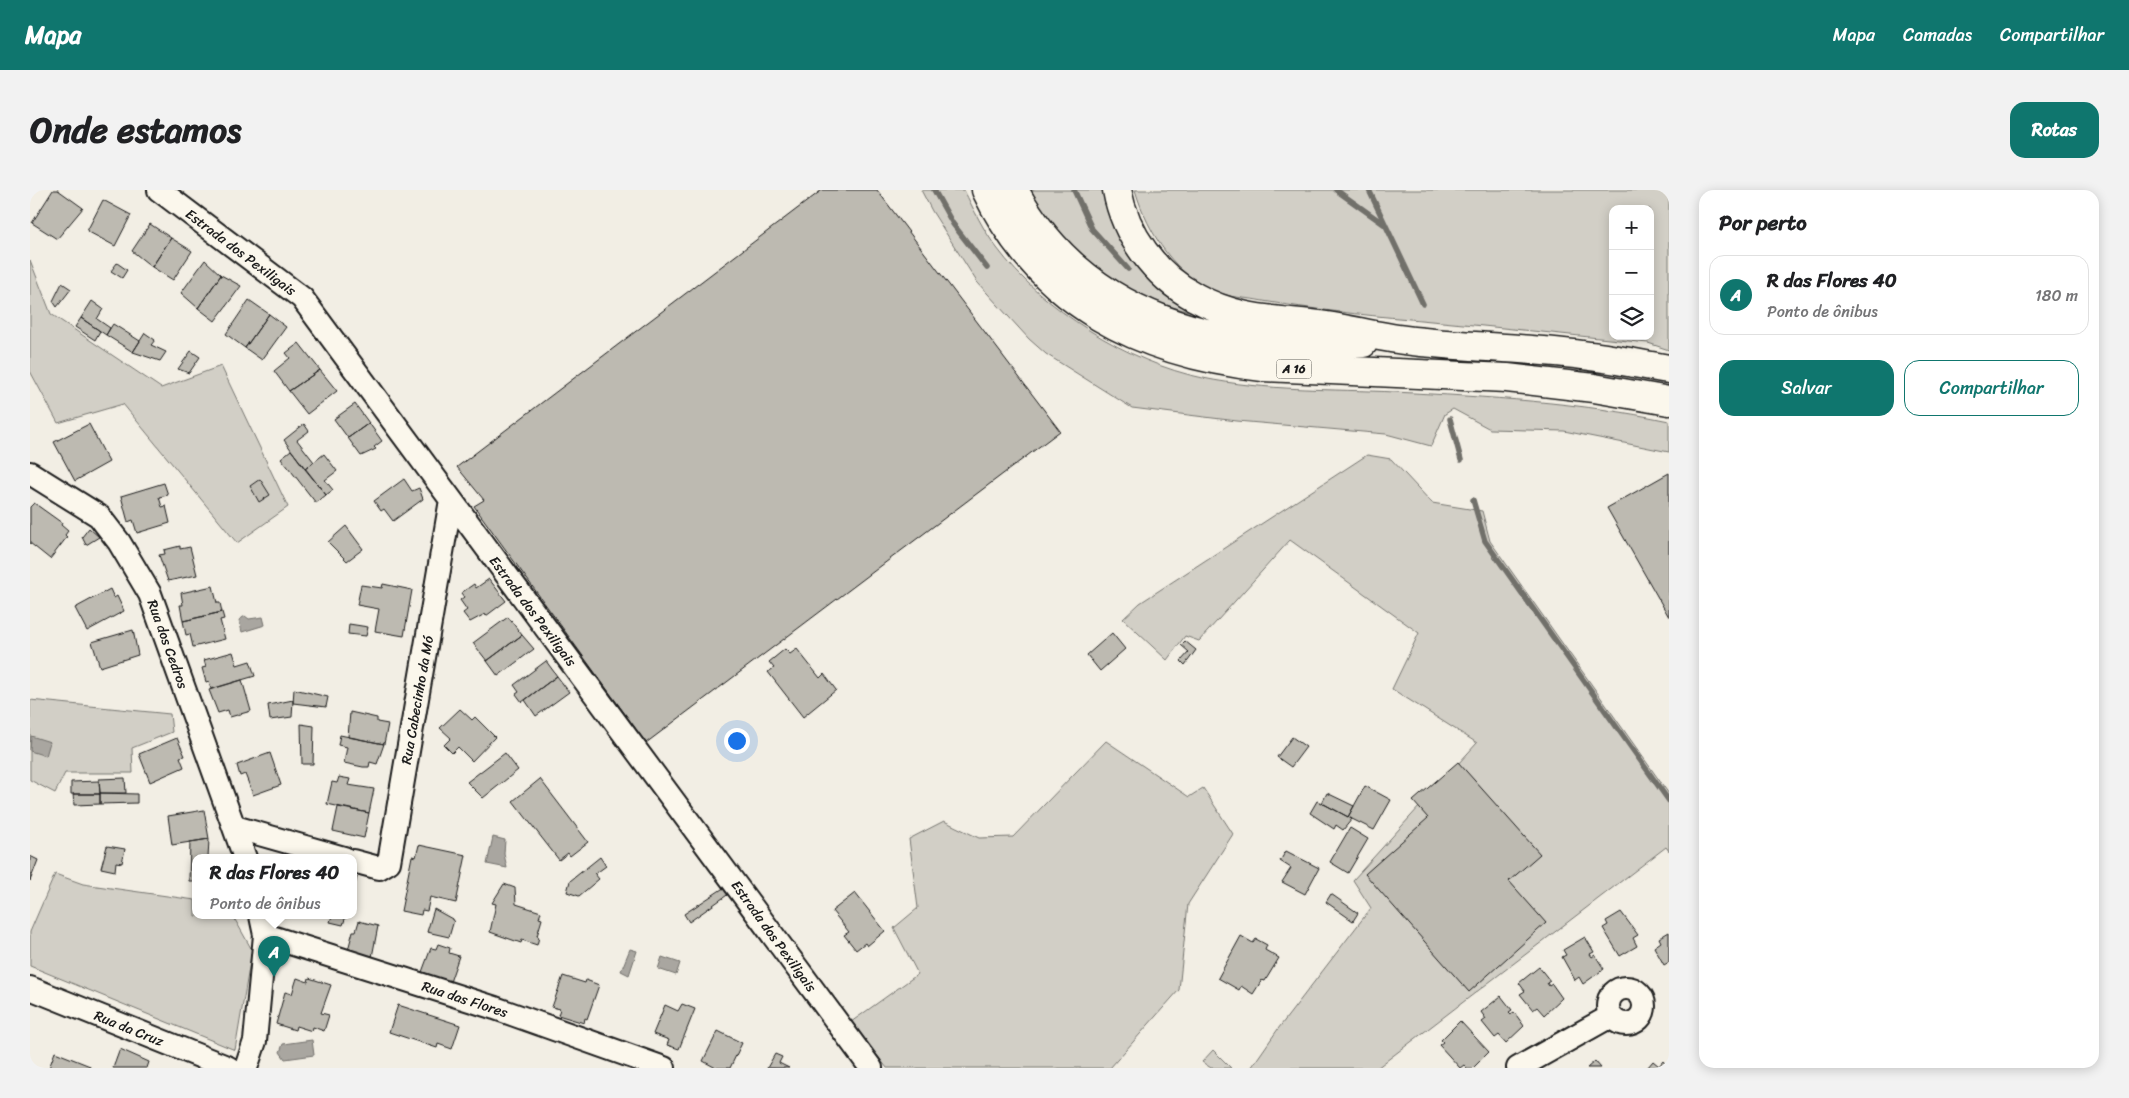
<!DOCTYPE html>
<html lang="pt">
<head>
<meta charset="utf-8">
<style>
  body { margin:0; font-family:Sriracha,sans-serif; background:#f2f2f2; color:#202124 }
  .controls { position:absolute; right:15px; top:15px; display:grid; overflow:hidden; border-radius:10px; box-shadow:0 2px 12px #0003 }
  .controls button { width:45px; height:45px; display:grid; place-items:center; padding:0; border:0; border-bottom:1px solid #e0e0e0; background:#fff; color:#202124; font:25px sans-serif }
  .you { position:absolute; left:706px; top:550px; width:18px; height:18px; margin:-12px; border:4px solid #fff; border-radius:50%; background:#1a73e8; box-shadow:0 0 0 8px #1a73e833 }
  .badge { display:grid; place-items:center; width:32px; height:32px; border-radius:50%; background:#0f766e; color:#fff; font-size:16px; font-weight:700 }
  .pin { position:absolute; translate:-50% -41px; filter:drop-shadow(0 1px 2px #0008) }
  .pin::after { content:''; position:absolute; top:26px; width:18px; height:15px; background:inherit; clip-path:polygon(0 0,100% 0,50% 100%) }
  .popup { position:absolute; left:162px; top:664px; width:165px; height:65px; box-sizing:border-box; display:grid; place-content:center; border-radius:10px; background:#fff; filter:drop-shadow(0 1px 4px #0005); font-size:16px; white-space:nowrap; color:#757577 }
  .popup b { font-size:19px; color:#202124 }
  .popup::after { content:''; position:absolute; left:50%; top:100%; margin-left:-10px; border:10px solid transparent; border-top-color:#fff }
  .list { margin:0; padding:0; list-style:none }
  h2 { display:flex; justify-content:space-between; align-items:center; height:65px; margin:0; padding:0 20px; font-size:21px }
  h2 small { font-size:16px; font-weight:400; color:#757577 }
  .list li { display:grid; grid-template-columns:32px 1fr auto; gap:15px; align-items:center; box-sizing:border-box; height:80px; margin:0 10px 10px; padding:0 10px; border:1px solid #e0e0e0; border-radius:15px }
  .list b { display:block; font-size:19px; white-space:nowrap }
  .list p { margin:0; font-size:16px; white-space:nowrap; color:#757577 }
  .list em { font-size:16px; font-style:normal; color:#757577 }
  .actions { display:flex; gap:10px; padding:15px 20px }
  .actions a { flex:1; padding:11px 0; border:1px solid #0f766e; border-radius:15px; text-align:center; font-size:18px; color:#0f766e }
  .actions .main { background:#0f766e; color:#fff }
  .icon { flex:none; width:28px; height:28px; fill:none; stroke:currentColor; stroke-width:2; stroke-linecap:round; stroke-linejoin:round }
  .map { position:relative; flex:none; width:1639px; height:878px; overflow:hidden; border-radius:15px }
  header { display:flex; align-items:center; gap:30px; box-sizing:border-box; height:70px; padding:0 25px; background:#0f766e; color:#fff }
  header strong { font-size:24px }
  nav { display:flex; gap:28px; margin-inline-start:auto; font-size:18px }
  .intro { display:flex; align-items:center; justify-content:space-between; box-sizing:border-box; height:120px; padding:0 30px }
  h1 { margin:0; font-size:35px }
  .button { padding:12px 22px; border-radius:15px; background:#0f766e; color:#fff; font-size:18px; font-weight:700 }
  main { display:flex; gap:30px; padding:0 30px }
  aside { flex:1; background:#fff; border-radius:15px; box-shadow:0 2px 12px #0003 }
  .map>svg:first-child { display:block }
  .green { fill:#d2cfc6; stroke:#777671; fill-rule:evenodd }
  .water { fill:#a9a6a0; stroke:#716f6b }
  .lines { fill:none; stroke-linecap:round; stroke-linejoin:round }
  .stream { stroke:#716f6b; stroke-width:5.5 }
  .building { fill:#bdbab1; stroke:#1c1c1c }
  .minor-casing { stroke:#1c1c1c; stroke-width:26 }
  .motorway-casing { stroke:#1c1c1c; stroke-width:31 }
  .minor { stroke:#fbf7ec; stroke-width:22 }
  .motorway { stroke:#fbf7ec; stroke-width:28 }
  .labels { text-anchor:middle; stroke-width:4; stroke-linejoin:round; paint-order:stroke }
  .shield { fill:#fbf7ec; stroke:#5f5e5a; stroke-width:1 }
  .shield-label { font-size:12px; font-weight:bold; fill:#1c1c1c }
  .street-label { font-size:14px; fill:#1c1c1c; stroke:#fbf7ec }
</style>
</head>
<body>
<header>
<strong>Mapa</strong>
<nav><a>Mapa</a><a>Camadas</a><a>Compartilhar</a></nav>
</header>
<div class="intro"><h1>Onde estamos</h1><a class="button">Rotas</a></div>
<main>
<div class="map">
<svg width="1639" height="878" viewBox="0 0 1639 878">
  <rect width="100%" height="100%" fill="#f2eee4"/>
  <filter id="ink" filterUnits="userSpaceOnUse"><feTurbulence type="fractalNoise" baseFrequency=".02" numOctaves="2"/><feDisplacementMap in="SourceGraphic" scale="10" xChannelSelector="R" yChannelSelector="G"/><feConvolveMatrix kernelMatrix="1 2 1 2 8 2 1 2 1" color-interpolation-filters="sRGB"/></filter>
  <g filter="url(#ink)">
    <path class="green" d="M891,0H934C944,20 953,40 967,58C1012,119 1099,173 1173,188C1236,201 1302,199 1365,202C1457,207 1549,212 1639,231V262L1534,241L1460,239L1423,219L1415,224L1401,256L1356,244L1207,231L1102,218L1016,164L999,149L947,92L902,21Z
      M996,0H1075L1142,106L1163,122C1105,111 1050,75 1013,30C1006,22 1001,10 996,0Z
      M1105,0H1639V160L1618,153C1538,145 1459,136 1380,129C1330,125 1282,119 1233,111C1220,108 1204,108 1192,104C1146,89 1118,43 1105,0ZM1583,19H1620V146H1583Z
      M0,70L21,124L131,198L191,176L258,317L207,353L93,214L28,233L0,181Z
      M1337,265L1361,269L1402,313L1452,321L1460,351L1639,604V661L1636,657L1347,878H1221L1248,839L1341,718L1323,690L1447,553L1362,499L1389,443L1260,350L1169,451L1155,446L1137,470L1093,429L1110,413Z
      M0,510L140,524L142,542L102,558L103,583H35L25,603L0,590Z
      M1076,551L1159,607L1173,598L1203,644L1158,714L1149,800L1080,878H857L821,832L888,784L864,738L888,718L879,649L914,631L949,648L983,647Z
      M25,684L53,694L165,710V726H203L222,760L205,860L0,776V742Z
      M1183,860L1201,878H1181L1172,872Z"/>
    <path class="water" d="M215,426L219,429L233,427L235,435L212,442L209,430Z
      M1,546L20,552L16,566L0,561Z
      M463,647L475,650L474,664L477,678L457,674Z
      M600,759L607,761L599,785L591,781Z
      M632,767L650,773L646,785L628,779Z
      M282,850L284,865L255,869L250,862L253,854Z"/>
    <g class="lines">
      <path class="stream" d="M904,0L923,34L957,78
        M1044,0L1062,39L1098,79
        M1306,0L1355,35
        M1339,0L1393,114
        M1420,229L1431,270
        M1443,310L1455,351L1639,611"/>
    </g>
    <path class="building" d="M23,0H28L53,18L27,49L2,33Z
      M792,0H847L1030,241L616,553L444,316L454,310L427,277Z
      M73,10L101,25L85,56L57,41Z
      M120,34L141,48L122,77L102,61Z
      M141,48L162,61L143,90L122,77Z
      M175,70L191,85L168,118L151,103Z
      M87,73L97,80L92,88L81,81Z
      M191,85L211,96L185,131L168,118Z
      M32,93L41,99L27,117L23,111Z
      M219,110L239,124L215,158L196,144Z
      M62,111L73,119L67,129L80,138L76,145L51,128Z
      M239,124L256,137L232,170L215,158Z
      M51,128L70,141L65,150L45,137Z
      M83,134L110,151L103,162L76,145Z
      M115,143L125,150L121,155L136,162L130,171L103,162Z
      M269,153L290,180L259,201L244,181L260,168L256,163Z
      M161,161L170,167L159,183L148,179Z
      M290,180L307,201L277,224L259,201Z
      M325,214L339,233L318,248L304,229Z
      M339,233L352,251L344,257L346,259L331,266L318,248Z
      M59,234L79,272L45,291L24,252Z
      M274,234L279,241L267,250L284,272L275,279L254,250Z
      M261,260L296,305L286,313L251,268Z
      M294,264L307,281L295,290L303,300L296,305L275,279Z
      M1639,283V427L1577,318Z
      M230,289L240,305L229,312L220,296Z
      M374,289L382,301L389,298L393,309L363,331L354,319L351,321L344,311Z
      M134,293L138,305L129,307L132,317L136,316L140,333L107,343L103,330L98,332L91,306Z
      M4,313L32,333L31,335L38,341L35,345L37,347L20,369L0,353V317Z
      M316,336L333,359L317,371L298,352Z
      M59,338L69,347L56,355L52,347Z
      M150,356V359L160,357L167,385L138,391L129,365L135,364L134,360Z
      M459,389L476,411L456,426L455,424L440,432L433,423L437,420L430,410L434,407L431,403L444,394L446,398Z
      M353,394L382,400L374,446L345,441L349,419L327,415L331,395L352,398Z
      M183,396L187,413H190L192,422L153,431L150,415H153L151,403Z
      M80,399L84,408L87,406L94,421L57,441L45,418Z
      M192,422L194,429L190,430L195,449L163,457L160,444L156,445L153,431Z
      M478,427L492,445L457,471L443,453Z
      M319,434L338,437L336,446L318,444Z
      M103,440L108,465L70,477L62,452Z
      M1082,443L1095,459L1070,481L1057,465Z
      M492,445L504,459L468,486L457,471Z
      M1155,451L1166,460L1155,475L1151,471L1159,462L1151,455Z
      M755,459L760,464L767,459L790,488L794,484L806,500L773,527L738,482L744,478L739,472Z
      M203,462L207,475L220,471L225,486L181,499L179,491L176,492L172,478L176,477L174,470Z
      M516,471L527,486L492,512L486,504L489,502L484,495Z
      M527,486L539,502L506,526L495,510Z
      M212,490L221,521L200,527L198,520L188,523L179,500Z
      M264,499L298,507L296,517L263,513Z
      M263,510L262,527L240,530L238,515Z
      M430,519L442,530L445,527L465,547L442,571L428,557L422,563L414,555L421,548L410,538Z
      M320,522L347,528V532L358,534L354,554L318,547Z
      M271,534L284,536L283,574H272Z
      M310,545L354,554L347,574L340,572L339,577H333L314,573L317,557L308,555Z
      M1262,547L1276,557L1261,577L1247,567Z
      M147,548L155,566L150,567L154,577L120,592L109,564Z
      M240,563L251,595L223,605L215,584L210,586L207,575Z
      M475,563L488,580L453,608L437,592Z
      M1428,572L1510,664L1479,691L1516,733L1439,802L1335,684L1398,628L1383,611Z
      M309,587L320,589L318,595L344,599L339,623L297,614L302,592L307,593Z
      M95,588L96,603H70L69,589Z
      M510,589L558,652L540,666L538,663L529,670L483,611Z
      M69,591L70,604H41V592Z
      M1335,596L1361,610L1344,640L1318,627Z
      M70,603L107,604V613L70,614Z
      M1297,603L1324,616L1318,627L1292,613Z
      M43,604H70V614L44,615Z
      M1287,611L1292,613L1322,629L1313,640L1306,635L1304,639L1280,623Z
      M308,617L339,623L334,648L303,641Z
      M174,620L179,649L142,655L138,626Z
      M1320,638L1338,649L1318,683L1300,672Z
      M179,649L178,668H165V691H159L160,652Z
      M389,655L436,665L426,713L400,707L397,721L392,720L391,725L371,721L382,666L386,667Z
      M77,656L95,659L92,673L86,672L85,681L71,678Z
      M1256,661L1289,678L1275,704L1252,692L1261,678L1250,671Z
      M0,666L8,670L0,691Z
      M570,667L576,676L565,684L569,689L549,706L537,702L540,691Z
      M323,686L327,687L323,703Z
      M474,694L485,698L486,714L511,722L509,728L512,729L507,746L509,747L507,755L492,750L491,753L460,742L466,714L462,713Z
      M695,697L700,703L659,732L654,724Z
      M825,703L855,741L837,756L835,753L826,760L814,745L819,742L802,721Z
      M1301,704L1328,723L1323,731L1296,712Z
      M404,719L424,730L419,747L397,742Z
      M1591,722L1608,745L1603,748L1607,756L1590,766L1573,738L1578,735L1576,731Z
      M302,726H316L313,735L300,732Z
      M329,731L348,736L342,767L318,760L323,741H326Z
      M1639,742V772L1634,775L1624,757L1631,752L1629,748Z
      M1211,746L1223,753L1226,749L1237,755L1235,760L1249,768L1235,791L1232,790L1223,804L1211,796L1209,800L1188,788Z
      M1555,747L1564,762L1560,764L1562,767L1565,765L1574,779L1553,794L1549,787L1545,790L1532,767L1536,765L1533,760Z
      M408,754L420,758L419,763L429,766L420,792L392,782L401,758L406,759Z
      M1509,777L1520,791L1517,793L1519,796L1522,794L1532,808L1514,825L1507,817L1503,820L1490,804L1495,801L1489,793Z
      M533,786L555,793L556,790L569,795L557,829L555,828L554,833L528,825L530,819L522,817Z
      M267,788L278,792L279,788L301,795L291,823L299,825L294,841L283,837L282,841L266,836L265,840L246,834L255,802L262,804Z
      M1471,806L1482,820L1479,822L1481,824L1484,822L1494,836L1476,853L1469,845L1465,848L1452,832L1456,829L1451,822Z
      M652,814L665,819L649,859L637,855L639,850L623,844L635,815L648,821Z
      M368,815L430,835L422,859L408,854L407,858L359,842Z
      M1430,831L1459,862L1443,878H1437L1434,875L1430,878L1409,855L1413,852L1411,850Z
      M688,841L712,853L700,878H686L673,871Z
      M90,859L119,872L117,878H83Z
      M25,862L60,876L59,878H19Z
      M745,864L752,867L749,873L759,878H737Z
      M1565,871L1571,878H1557Z
      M1623,871L1629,876L1633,871L1639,878H1617Z"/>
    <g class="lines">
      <g class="minor-casing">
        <path id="minor" d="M129,0L272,108L841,878
          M0,283L69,326L89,352L120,404L215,668
          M205,637L314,668
          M323,671L349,678L359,672L421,310
          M235,745L465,818L634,878
          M1578 816a18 18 0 1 1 36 0a18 18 0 1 1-36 0Z
          M0,798L199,878
          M216,878L225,851L235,745L231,726
          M1488,878L1581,826"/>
      </g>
      <g class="motorway-casing">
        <path id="motorway" d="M956,0C1011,115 1111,163 1233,177L1477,188L1564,198L1639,211
          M984,0C1055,132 1195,163 1333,153
          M1087,0C1095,44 1125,86 1165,107C1210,132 1248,129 1297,136C1323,140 1349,147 1375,150C1437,158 1499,157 1560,166C1587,169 1613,175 1639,179"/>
      </g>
      <use href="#minor" class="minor"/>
      <use href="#motorway" class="motorway"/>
    </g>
  </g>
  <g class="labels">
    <rect class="shield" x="1246.5" y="169.5" width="35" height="19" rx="4"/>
    <g class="shield-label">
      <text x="1264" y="183">A 16</text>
    </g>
    <g class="street-label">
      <text transform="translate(211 62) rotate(37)" y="5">Estrada dos Pexiligais</text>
      <text transform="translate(503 421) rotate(53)" y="5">Estrada dos Pexiligais</text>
      <text transform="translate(138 454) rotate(70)" y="5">Rua dos Cedros</text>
      <text transform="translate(387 510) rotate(-80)" y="5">Rua Cabecinho da Mó</text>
      <text transform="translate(744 746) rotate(54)" y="5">Estrada dos Pexiligais</text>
      <text transform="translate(435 809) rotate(18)" y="5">Rua das Flores</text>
      <text transform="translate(99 838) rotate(22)" y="5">Rua da Cruz</text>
    </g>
  </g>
</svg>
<div class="controls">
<button>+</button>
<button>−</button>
<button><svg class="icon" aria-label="layers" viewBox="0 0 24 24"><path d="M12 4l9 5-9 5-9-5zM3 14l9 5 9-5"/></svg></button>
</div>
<div class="you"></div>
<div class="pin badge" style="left:244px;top:787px">A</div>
<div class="popup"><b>R das Flores 40</b>Ponto de ônibus</div>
</div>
<aside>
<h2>Por perto<small></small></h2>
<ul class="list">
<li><span class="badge">A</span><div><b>R das Flores 40</b><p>Ponto de ônibus</p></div><em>180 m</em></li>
</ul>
<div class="actions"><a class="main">Salvar</a><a>Compartilhar</a></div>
</aside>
</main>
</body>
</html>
